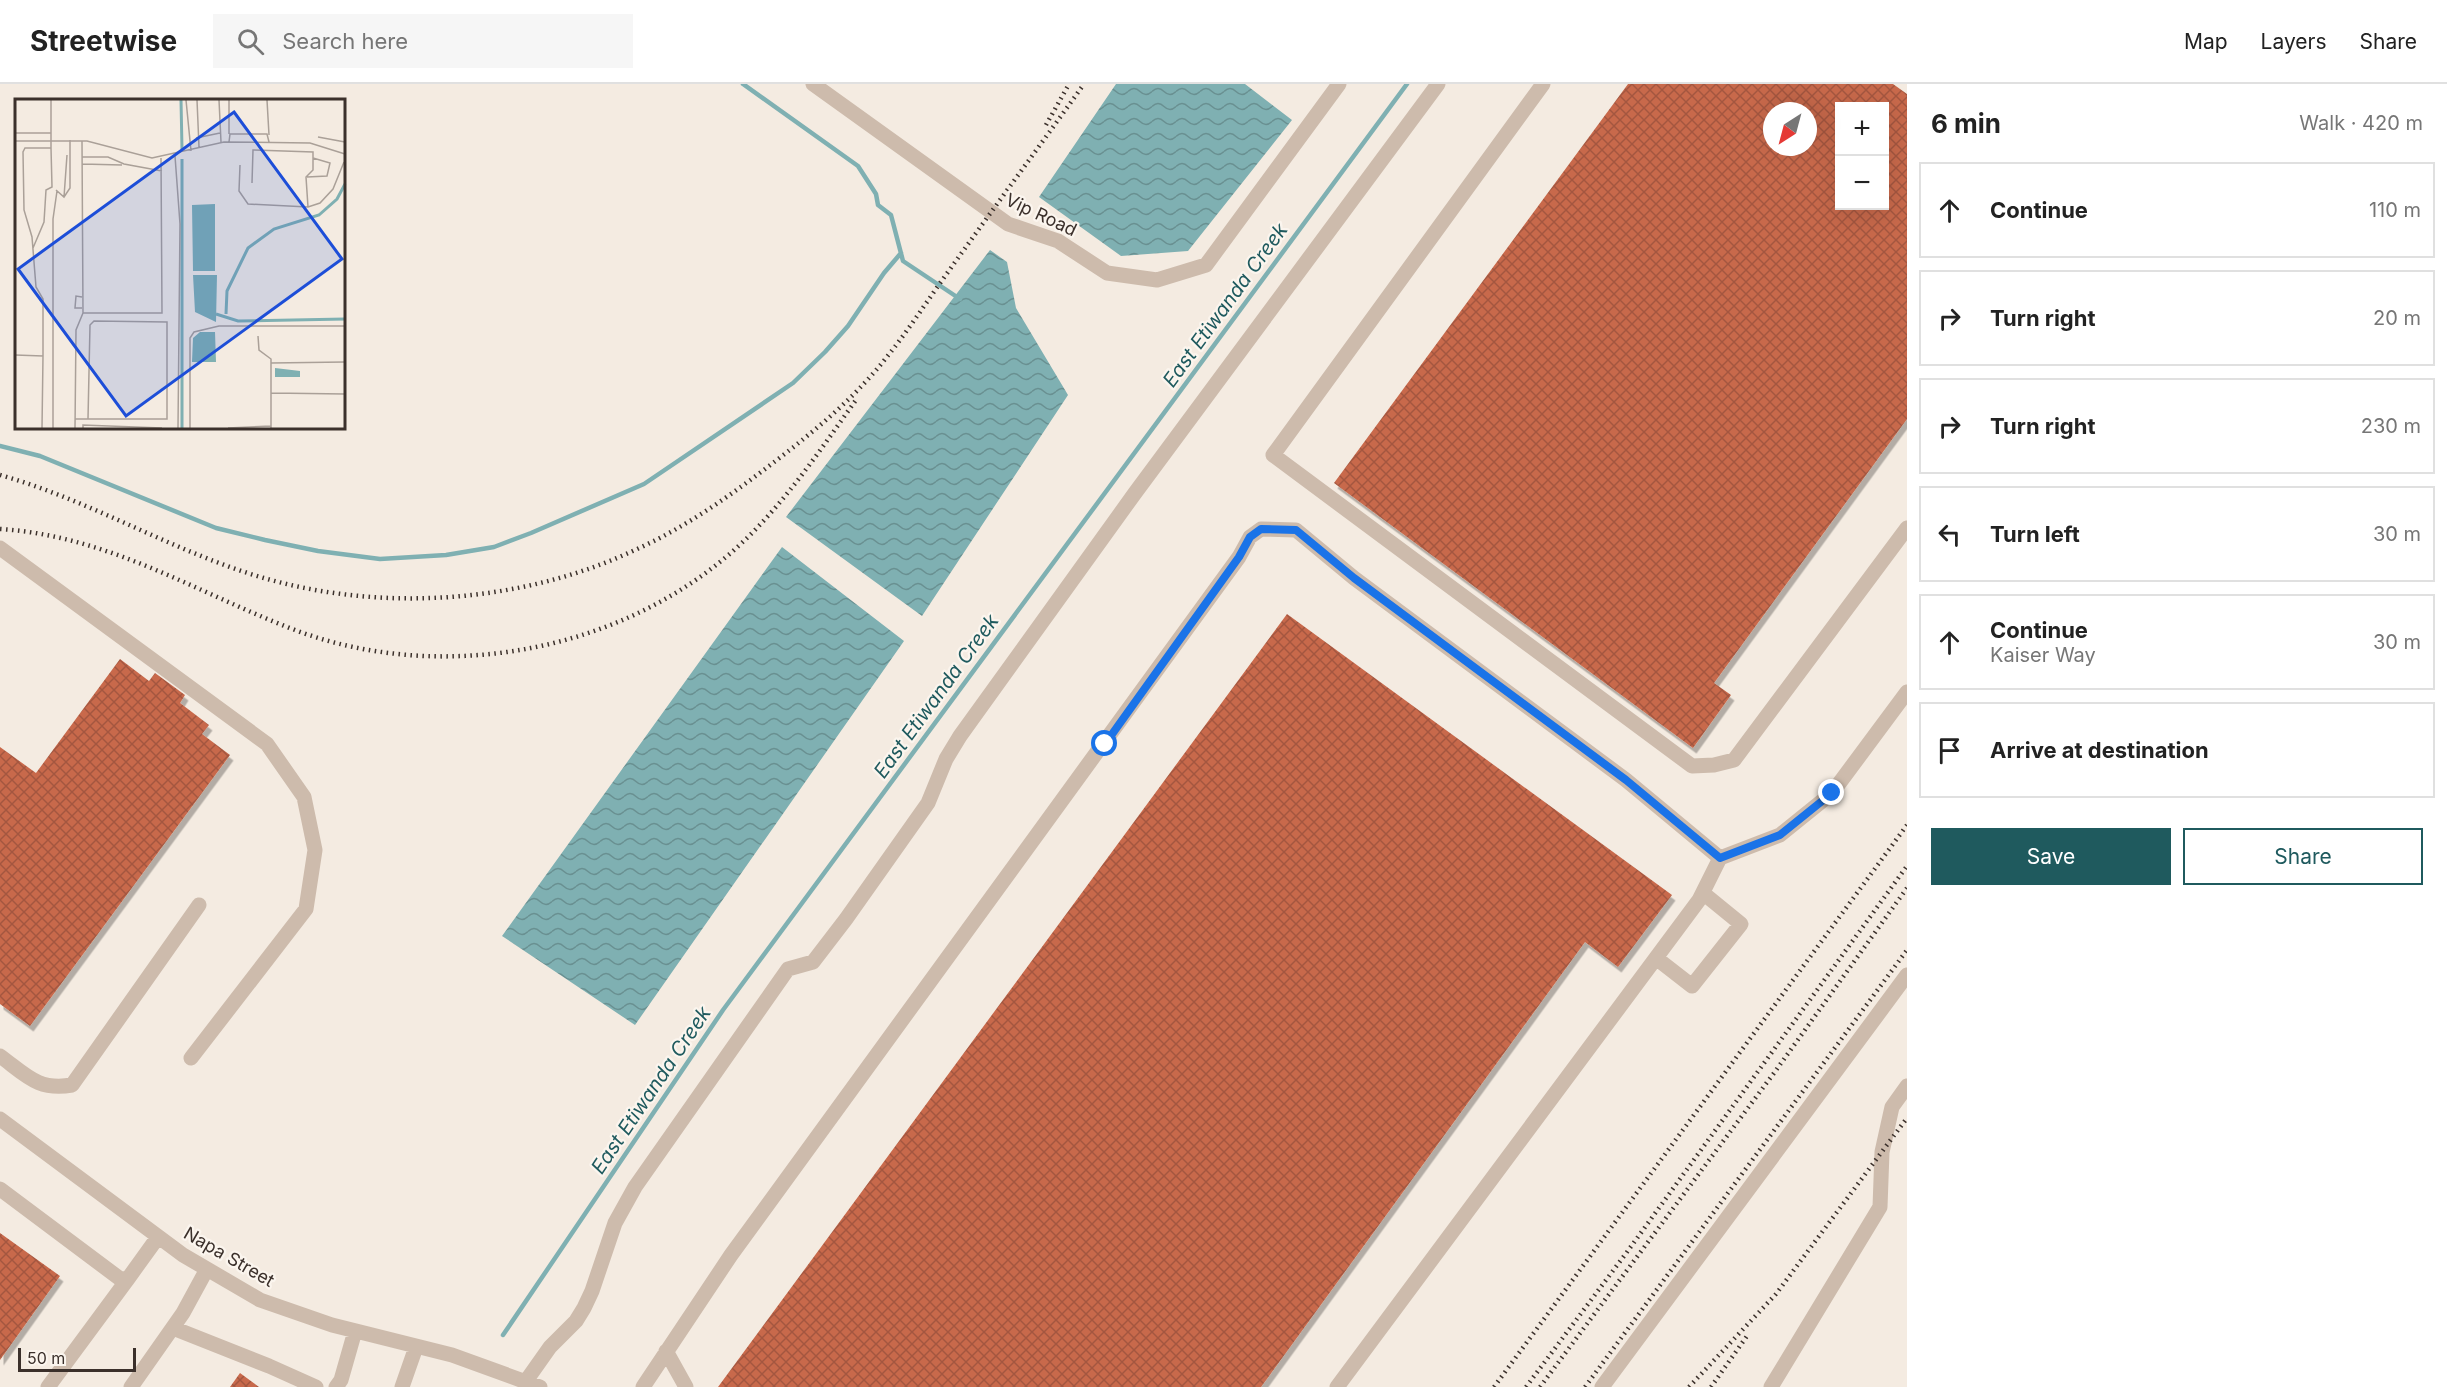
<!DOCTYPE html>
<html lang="en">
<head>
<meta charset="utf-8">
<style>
  body { margin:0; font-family:Inter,sans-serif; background:#f6f6f6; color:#222 }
  .controls { position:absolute; right:18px; top:18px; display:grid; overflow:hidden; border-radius:0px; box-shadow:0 6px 24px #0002 }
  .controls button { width:54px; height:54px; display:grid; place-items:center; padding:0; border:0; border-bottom:2px solid #e0e0e0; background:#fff; color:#222; font:30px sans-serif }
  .compass { position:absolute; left:1763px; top:18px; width:54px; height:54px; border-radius:50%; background:#fff; box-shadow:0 6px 24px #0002; rotate:216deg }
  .scale { position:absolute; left:18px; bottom:15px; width:118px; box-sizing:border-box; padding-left:6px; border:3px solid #3b302b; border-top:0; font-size:16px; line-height:21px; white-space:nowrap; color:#3b302b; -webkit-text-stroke:4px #fbf5ee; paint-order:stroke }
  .stop { position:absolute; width:18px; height:18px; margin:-14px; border:4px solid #1a73e8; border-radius:50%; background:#fff }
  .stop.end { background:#1a73e8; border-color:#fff; box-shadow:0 2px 6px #0008 }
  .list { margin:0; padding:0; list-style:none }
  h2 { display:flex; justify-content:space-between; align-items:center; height:78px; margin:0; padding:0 24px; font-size:26px }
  h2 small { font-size:20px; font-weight:400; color:#767676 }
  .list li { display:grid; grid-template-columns:39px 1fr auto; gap:18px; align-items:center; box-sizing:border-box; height:96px; margin:0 12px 12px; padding:0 12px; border:2px solid #e0e0e0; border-radius:0px }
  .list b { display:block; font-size:22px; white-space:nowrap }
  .list p { margin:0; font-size:20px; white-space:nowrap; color:#767676 }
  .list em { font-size:20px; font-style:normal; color:#767676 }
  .actions { display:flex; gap:12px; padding:18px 24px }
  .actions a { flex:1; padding:14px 0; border:2px solid #1f5a5e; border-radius:0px; text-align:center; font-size:21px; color:#1f5a5e }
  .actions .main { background:#1f5a5e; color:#fff }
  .icon { flex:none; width:33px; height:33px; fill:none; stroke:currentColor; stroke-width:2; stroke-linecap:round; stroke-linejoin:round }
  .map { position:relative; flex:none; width:1907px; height:1303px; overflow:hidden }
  header { display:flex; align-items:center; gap:36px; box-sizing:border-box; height:84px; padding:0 30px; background:#fff; border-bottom:2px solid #e0e0e0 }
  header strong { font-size:28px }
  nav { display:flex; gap:33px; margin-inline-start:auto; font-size:21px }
  .search { width:420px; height:54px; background:#f6f6f6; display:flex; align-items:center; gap:15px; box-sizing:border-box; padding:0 21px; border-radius:0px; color:#767676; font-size:22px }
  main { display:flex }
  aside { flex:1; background:#fff }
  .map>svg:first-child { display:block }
  .water { fill:url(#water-waves) }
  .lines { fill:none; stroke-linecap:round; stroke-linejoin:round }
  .stream { stroke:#7fb0b2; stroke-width:4.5 }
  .building { fill:url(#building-cross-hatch); fill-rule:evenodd; filter:url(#shadow) }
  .minor { stroke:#cdbbac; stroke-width:15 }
  .rail { stroke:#3b302b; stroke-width:4.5; stroke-dasharray:1.5 4.5; stroke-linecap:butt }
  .route { stroke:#1a73e8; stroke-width:8 }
  .labels { text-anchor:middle; stroke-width:4.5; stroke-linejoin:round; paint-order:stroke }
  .street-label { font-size:18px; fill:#3b302b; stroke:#fbf5ee }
  .water-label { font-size:20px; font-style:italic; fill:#1f5a5e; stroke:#fbf5ee }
  .inset-river { fill:none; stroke:#7fb0b2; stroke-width:3 }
  .inset-road { fill:none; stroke:#aaa098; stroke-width:1.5 }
  .view { fill:#1d4ed8; fill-opacity:0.15; stroke:#1d4ed8; stroke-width:3 }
  .inset-edge { fill:none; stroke:#3b302b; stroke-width:3 }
</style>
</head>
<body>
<header>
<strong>Streetwise</strong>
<div class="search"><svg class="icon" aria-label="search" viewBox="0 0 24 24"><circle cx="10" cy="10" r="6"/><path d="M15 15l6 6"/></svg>Search here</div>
<nav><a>Map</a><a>Layers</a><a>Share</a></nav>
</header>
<main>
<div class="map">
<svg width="1907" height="1303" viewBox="0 0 1907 1303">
  <defs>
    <pattern id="water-waves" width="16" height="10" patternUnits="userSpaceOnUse" patternTransform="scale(1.5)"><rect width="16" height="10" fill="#7fb0b2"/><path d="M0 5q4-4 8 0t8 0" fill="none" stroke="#699091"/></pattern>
    <pattern id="building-cross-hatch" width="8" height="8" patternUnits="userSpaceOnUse" patternTransform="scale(1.5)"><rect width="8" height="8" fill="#c8694b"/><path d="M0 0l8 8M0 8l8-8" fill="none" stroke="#a4573f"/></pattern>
    <filter id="shadow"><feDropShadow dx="3.5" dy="5.5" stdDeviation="0" flood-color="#0004"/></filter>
  </defs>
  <rect width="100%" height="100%" fill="#f4ebe1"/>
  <path class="water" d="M1116,0H1245L1292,36L1188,167L1121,172L1039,113Z
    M990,166L1007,178L1016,224L1068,311L922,532L786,433Z
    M782,463L904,557L635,941L502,852Z"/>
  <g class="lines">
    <path class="stream" d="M743,0L858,82L876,110L878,121L891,131L903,177L960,215
      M0,362L40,372L216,444L265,456L318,467L380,475L446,471L494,463L531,449L644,400L793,299L825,268L848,242L884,189L901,169
      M503,1251L723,926L1407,0"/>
  </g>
  <path class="building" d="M1628,0H1893L1907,10V335L1714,599L1731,611L1693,664L1334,399ZM1840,22H1884V122H1840ZM1772,27H1808V63H1772Z
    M1287,530L1672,811L1618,883L1585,858L1261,1303H718Z
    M120,575L149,597L155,589L185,611L180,619L209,641L202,650L230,671L30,942L0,920V663L36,689Z
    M0,1149L60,1192L0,1276Z
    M240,1289L259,1303H230Z"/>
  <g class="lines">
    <path class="minor" d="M813,0L1008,140L1058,157L1107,189L1157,196L1206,181L1339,0
      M1543,0L1273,371L1692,682L1714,681L1734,676L1907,444
      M0,464L267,660L304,713L315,766L306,825L191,974
      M1656,874L1692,902L1741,840L1703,809
      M0,972C26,991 38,1007 72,1001L199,821
      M0,1035L183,1171L260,1216L332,1241L452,1271L540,1303
      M0,1105L119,1194L127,1196L158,1153
      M173,1244L269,1282L316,1303
      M666,1267L686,1303
      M526,1297L550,1263L576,1237L584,1224L592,1207L615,1139L635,1103L788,885L813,878L846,835L928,719L946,675L960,652L1135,409L1438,0
      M48,1303L127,1196
      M131,1303L183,1229L207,1185
      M336,1303L341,1296L355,1247
      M402,1303L416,1263
      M643,1303L731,1171L1239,473L1250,453L1261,445L1296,446L1354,494L1626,696L1720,774L1780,751L1832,709L1907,608
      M1337,1303L1699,816L1720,774
      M1602,1303L1907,891
      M1771,1303L1880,1123L1882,1068L1892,1023L1907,1002"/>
    <path class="rail" d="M1046,41L1069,0
      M0,391C100,419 189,478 291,501C404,527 530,515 635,466C684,444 727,414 769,382C811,350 853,316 886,274C908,247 927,217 948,188C993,125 1039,63 1084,0
      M0,445C109,452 195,508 295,546C446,603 635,566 750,451C791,410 823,362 856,316
      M1494,1303L1907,741
      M1526,1303L1627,1168L1907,782
      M1540,1303L1774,989L1907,804
      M1585,1303L1907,866
      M1689,1303L1776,1210L1907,1034
      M1711,1303L1747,1252"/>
  </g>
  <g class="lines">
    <path class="route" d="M1105,660L1239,473L1250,453L1261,445L1296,446L1354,494L1626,696L1720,774L1780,751L1832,709"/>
  </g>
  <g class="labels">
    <g class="street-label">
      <text transform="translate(1041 131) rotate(25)" y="6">Vip Road</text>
      <text transform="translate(229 1173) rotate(30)" y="6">Napa Street</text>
    </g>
    <g class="water-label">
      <text transform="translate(1225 221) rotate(-54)" y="7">East Etiwanda Creek</text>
      <text transform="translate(936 612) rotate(-54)" y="7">East Etiwanda Creek</text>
      <text transform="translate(651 1006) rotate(-56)" y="7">East Etiwanda Creek</text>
    </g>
  </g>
  <g transform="translate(15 15)">
    <rect width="330" height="330" fill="#f4ebe1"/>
    <path d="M200,105V172H178L177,106ZM178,176H202L201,223L180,213ZM185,233H200L201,263H177L178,239ZM260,269L285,272V278H260Z" fill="#7fb0b2"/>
    <path class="inset-river" d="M166,1L167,50M167,60V329M201,215L223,222L330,220M211,215L212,192L233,149L259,130L304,116L322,100L330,85"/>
    <path class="inset-road" d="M36,1V34M171,1L176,52M182,1L184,48M204,1L206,43M214,1V35M252,1L254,36M0,34H36V49H10L8,53L9,111L17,138L21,188L28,200V257L0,256M303,38L330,43M181,39L205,34M0,42H72L137,59L209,43L295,44L330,55M67,42L68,214M214,43L215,35H252L254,43M160,57L165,125L163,329M67,58H93L109,65L147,72M67,65L107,66M225,66L224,92L233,105L293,108L305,104L318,90L329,63M292,78L312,77L315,64L298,59M237,84L238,51L298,53V71L291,78L293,108M41,91L49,98L55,89V41M49,98L52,56M18,149L29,123L31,91L37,88L36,49M67,198L61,197L60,209H67M243,237L244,251L256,260V329M256,264L330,263M256,294L330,295M60,320H152V223L79,222L75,226L73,320M27,329L28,257M38,329V120L42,92M60,329L61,231L68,214H147L146,59M68,329V326L147,329M175,329V239L179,233L204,227H330M213,329L256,327"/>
    <path class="view" d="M219,13L327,160L111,317L3,170Z"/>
    <rect width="330" height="330" class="inset-edge"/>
  </g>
</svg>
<div class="controls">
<button>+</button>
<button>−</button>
</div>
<svg class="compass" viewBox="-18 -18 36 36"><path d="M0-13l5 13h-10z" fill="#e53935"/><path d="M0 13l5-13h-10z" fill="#767676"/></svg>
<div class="scale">50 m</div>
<div class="stop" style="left:1105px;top:660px"></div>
<div class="stop end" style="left:1832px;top:709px"></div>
</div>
<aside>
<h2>6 min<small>Walk · 420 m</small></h2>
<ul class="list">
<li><svg class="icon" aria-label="ahead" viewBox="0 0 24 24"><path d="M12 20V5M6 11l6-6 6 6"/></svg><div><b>Continue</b></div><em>110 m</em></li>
<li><svg class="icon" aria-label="right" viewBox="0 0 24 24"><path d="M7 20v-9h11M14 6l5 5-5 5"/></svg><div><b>Turn right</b></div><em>20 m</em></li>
<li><svg class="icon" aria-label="right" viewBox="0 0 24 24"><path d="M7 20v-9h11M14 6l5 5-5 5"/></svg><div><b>Turn right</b></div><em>230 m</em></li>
<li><svg class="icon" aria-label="left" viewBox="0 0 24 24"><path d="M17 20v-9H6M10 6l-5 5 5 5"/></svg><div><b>Turn left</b></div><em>30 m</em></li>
<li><svg class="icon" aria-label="ahead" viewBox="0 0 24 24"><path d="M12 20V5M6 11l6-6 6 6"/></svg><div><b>Continue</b><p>Kaiser Way</p></div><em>30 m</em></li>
<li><svg class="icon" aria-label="arrive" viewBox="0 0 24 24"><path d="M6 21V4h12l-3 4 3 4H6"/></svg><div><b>Arrive at destination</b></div></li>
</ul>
<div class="actions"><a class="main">Save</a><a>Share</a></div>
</aside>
</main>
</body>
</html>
